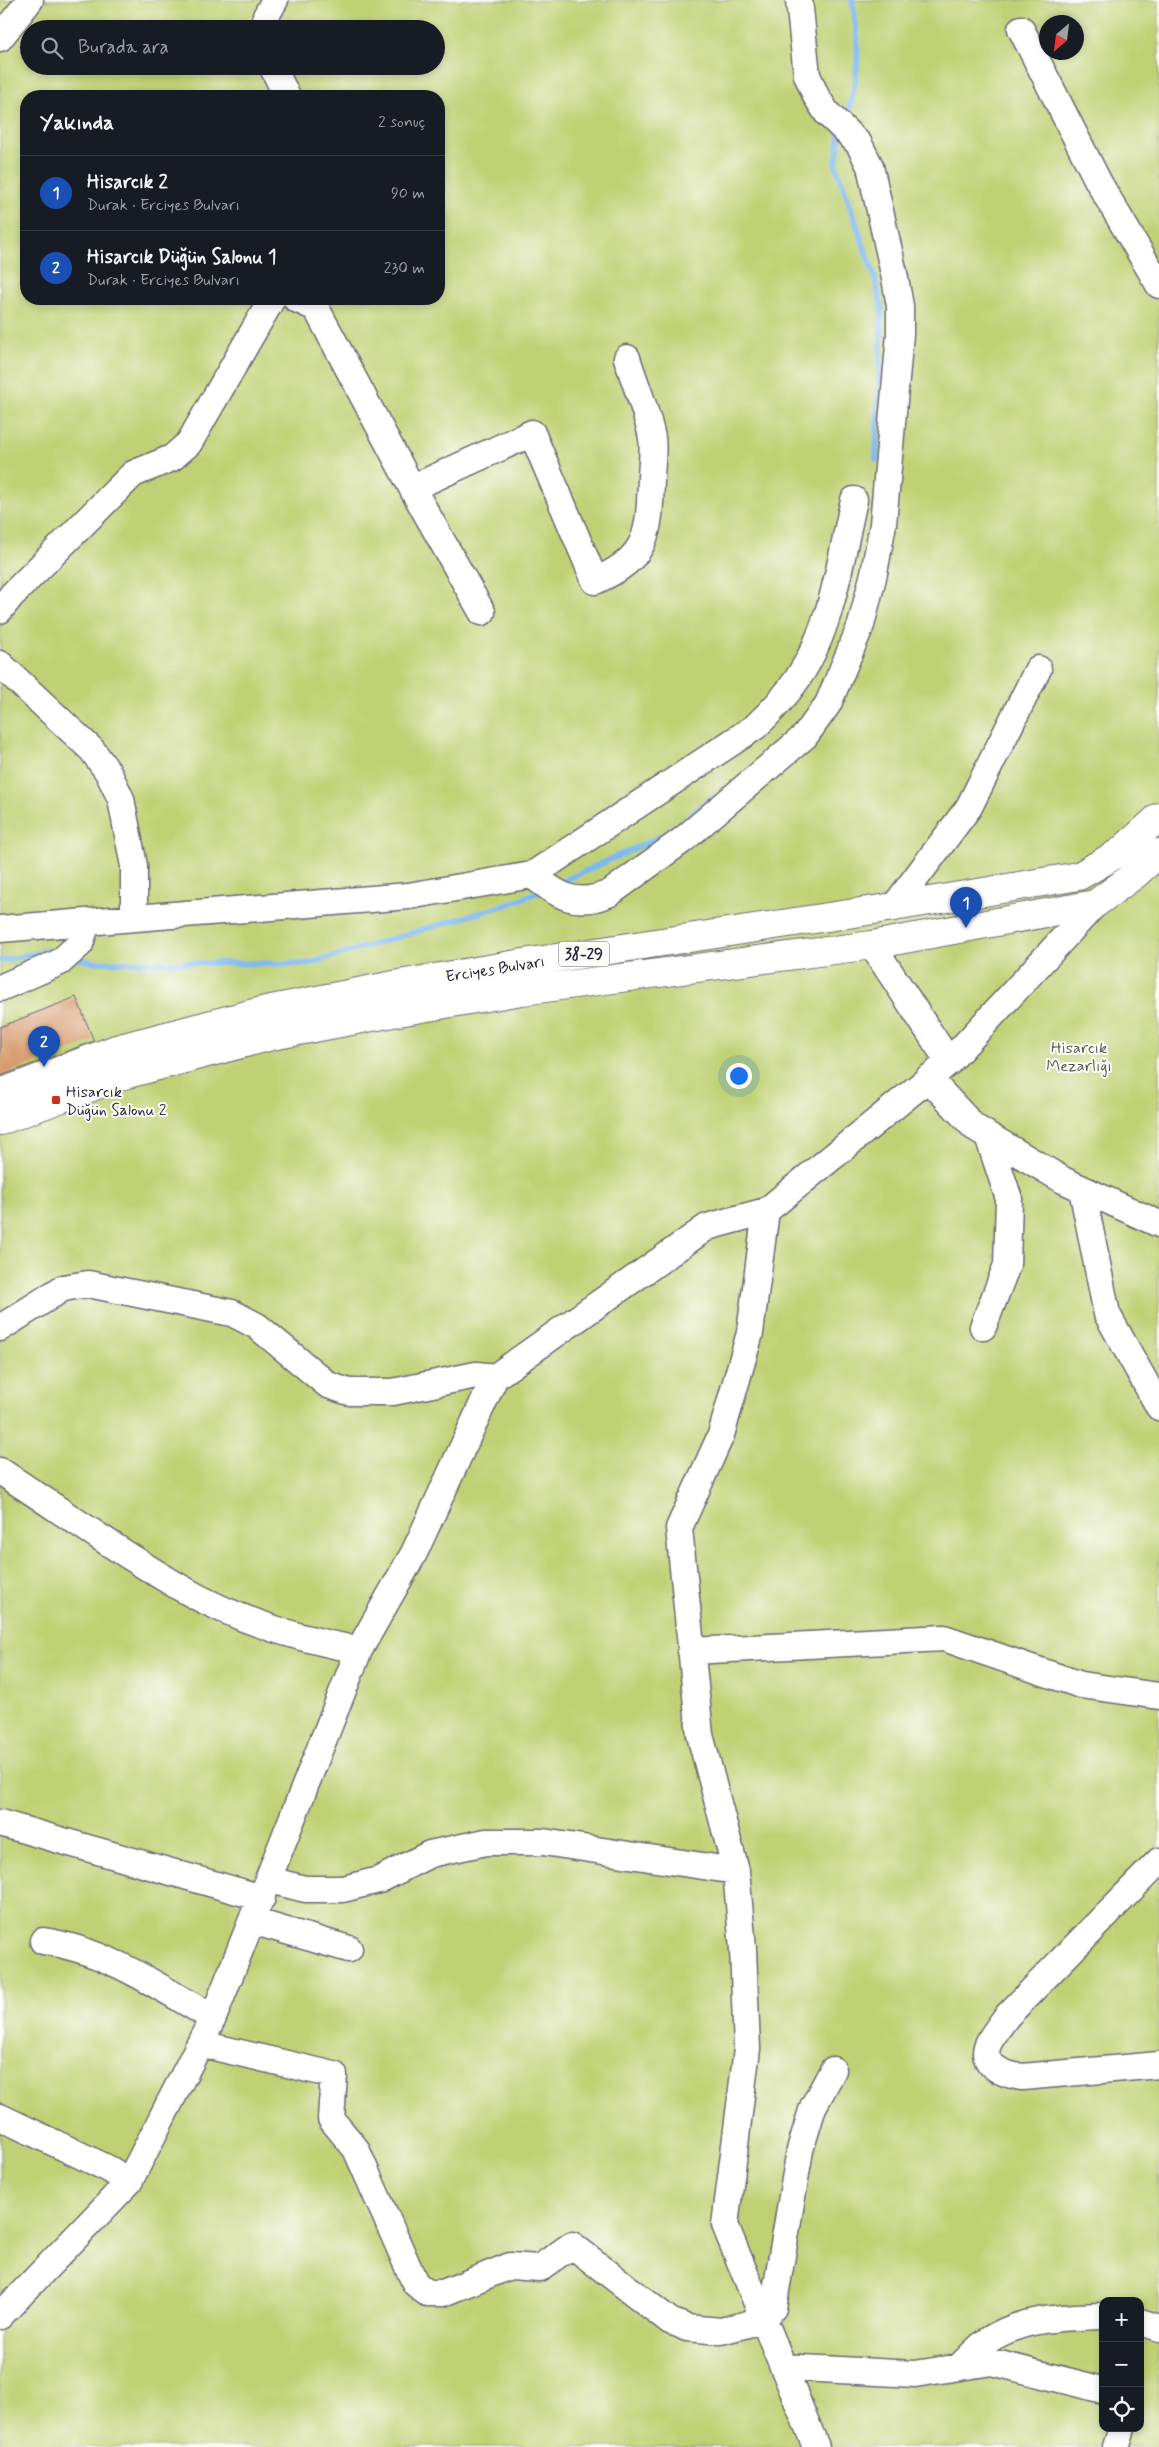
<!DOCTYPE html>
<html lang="tr">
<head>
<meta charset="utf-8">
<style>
  body { margin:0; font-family:Mynerve,sans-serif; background:#242831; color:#f1f3f6 }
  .controls { position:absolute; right:15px; bottom:15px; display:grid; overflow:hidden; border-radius:10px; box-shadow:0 2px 8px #0003 }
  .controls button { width:45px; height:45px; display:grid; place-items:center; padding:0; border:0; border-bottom:1px solid #363941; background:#171b24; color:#f1f3f6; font:25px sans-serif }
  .compass { position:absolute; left:1039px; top:15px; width:45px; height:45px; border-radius:50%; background:#171b24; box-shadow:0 2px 8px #0003; rotate:208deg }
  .you { position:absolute; left:738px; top:1075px; width:18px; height:18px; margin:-12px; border:4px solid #fff; border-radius:50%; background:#1a73e8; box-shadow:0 0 0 8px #1a73e833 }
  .badge { display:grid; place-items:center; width:32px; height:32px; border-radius:50%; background:#0b8043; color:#fff; font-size:16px; font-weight:700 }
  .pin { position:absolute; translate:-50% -41px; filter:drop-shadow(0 1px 2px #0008) }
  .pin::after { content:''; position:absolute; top:26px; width:18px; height:15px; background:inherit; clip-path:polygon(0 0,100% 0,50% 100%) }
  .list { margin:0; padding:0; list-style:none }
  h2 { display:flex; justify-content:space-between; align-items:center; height:65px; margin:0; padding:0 20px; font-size:21px }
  h2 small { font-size:16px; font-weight:400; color:#9ea1a6 }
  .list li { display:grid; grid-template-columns:32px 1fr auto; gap:15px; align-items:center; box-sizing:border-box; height:75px; padding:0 20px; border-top:1px solid #363941 }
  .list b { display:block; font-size:19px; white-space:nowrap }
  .list p { margin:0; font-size:16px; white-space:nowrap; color:#9ea1a6 }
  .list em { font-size:16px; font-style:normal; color:#9ea1a6 }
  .icon { flex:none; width:28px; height:28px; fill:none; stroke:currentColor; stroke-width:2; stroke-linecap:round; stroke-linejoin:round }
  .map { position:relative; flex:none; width:1159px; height:2447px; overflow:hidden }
  .search { position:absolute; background:#171b24; box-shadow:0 2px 8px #0003; left:20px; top:20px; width:425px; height:55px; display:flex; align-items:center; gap:12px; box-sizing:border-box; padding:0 18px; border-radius:28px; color:#9ea1a6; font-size:19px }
  .panel { position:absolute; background:#171b24; box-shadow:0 2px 8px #0003; left:20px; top:90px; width:425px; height:215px; border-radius:20px }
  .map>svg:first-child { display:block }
  .green { fill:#c0d174; stroke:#717a58; fill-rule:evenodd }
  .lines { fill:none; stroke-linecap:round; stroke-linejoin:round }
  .stream { stroke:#7db8ee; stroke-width:6 }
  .building { fill:#d89a6e }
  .minor-casing { stroke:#6d6872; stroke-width:29 }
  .highway-casing { stroke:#6d6872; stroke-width:30 }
  .minor { stroke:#fff; stroke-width:26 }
  .highway { stroke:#fff; stroke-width:28 }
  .poi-dot { fill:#c8321e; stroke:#fdfcf7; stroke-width:2 }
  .labels { text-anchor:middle; stroke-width:4; stroke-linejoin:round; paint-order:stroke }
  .shield { fill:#fdfcf7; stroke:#646373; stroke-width:1 }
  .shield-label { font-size:15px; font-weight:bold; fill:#22223b }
  .street-label { font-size:16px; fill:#22223b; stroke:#fdfcf7 }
  .park-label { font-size:16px; fill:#51574c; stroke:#fdfcf7 }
  .poi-label { font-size:16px; fill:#22223b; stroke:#fdfcf7; text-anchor:start }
</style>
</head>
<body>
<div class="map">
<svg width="1159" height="2447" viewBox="0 0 1159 2447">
  <rect width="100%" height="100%" fill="#fdfcf7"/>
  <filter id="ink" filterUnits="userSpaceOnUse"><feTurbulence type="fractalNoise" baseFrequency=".02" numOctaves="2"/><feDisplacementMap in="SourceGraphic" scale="10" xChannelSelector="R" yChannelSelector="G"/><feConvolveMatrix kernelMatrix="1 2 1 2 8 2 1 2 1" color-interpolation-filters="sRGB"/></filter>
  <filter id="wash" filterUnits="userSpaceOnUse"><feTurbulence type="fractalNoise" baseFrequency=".0096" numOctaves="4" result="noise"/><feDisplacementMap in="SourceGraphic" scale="20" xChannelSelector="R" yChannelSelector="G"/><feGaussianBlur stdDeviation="1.12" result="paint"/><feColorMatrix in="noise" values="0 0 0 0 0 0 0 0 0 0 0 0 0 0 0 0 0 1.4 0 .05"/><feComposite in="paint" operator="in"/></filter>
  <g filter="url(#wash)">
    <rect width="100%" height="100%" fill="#f7ebd8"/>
    <path class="green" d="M0,0H1159V2447H0ZM1046,22H1076V52H1046ZM29,29H436V66H29ZM26,96H439V299H26ZM1103,2301H1140V2428H1103Z"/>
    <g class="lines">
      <path class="stream" d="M845,122C860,81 860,42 852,0
        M840,133L836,165L875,278L882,311L876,460
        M557,884L668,833L713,797
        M75,958L94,962L308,964L509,904L543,890
        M0,961L48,951L58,954"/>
    </g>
    <g id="blocks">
      <path class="building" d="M76,997L94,1041L0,1076V1027Z"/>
    </g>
  </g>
  <g filter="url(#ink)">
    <use href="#blocks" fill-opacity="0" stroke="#6d6872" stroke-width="1"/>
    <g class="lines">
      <g class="minor-casing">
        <path id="minor" d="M264,29L266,16L275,0
          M1021,29L1099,183L1159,285
          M0,38L30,0
          M272,66L287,96
          M296,299L316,308L412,488L532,433L595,581C649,557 649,534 651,480C651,467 654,451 652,438C647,411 635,384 627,358
          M412,488L482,612
          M0,610L12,595L133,474L172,458L189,443L272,299
          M0,664L92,750L108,772L121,799L134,866V917
          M532,875C559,896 576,908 610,893L684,839L805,736L828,704L861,625L874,573L883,524L900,334V306L895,278L870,166L859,144L827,113L816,96L807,75L799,0
          M894,907L969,807L1038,669
          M0,929L408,896L532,875L755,727C771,712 786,696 798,678C833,626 840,560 854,500
          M872,945L949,1062
          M0,988L60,962L80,944L87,922
          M928,1078L974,1127L1063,1180L1159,1224
          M1082,1189L1107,1314L1159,1407
          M766,1211L750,1333L721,1435L679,1528L700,1735L736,1871L743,1949L747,2049L725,2225L816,2447
          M983,1327L1007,1265L1009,1199L988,1136
          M0,1328L63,1288L88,1284L232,1313L257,1326L328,1385L349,1392H393L476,1375L495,1377
          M0,1471C60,1510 119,1552 181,1588C236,1620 298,1639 359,1650
          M691,1651L944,1638L1081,1685L1159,1696
          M0,1823L262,1898
          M1159,1861L1007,2016C1001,2024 994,2033 989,2042C977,2065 1005,2075 1022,2077L1159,2065
          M269,1880L305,1889H343L379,1880L430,1854L486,1842H543L736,1871
          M252,1921L349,1949
          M43,1941C106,1950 159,1987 213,2018
          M201,2044L334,2075L331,2119L356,2149L415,2283L427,2293H443L510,2266L539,2268L572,2245L670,2321L687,2328L721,2331L763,2320L773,2308L800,2150L813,2107L833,2070
          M0,2117L109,2169L129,2182
          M0,2316L129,2182L213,2018L359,1650L414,1553L495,1377L707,1227L766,1211L949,1062L1095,904
          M1140,2322L1159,2328
          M783,2367L915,2374L992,2362L1103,2390
          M959,2367C968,2359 977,2348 987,2341C1021,2318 1063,2317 1103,2316
          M1116,2447L1122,2428"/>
      </g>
      <g class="highway-casing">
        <path id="highway" d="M0,1093L116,1049L266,1010L399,984L517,964L894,907L1079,876L1120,852L1159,817
          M0,1121L124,1075L272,1036L404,1011L522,991L872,945L1095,904L1136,874L1159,853"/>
      </g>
      <use href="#minor" class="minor"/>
      <use href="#highway" class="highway"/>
    </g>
  </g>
  <rect class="poi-dot" x="51" y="1095" width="10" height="10" rx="2.5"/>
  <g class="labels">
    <rect class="shield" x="559" y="941.5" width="50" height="25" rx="4"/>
    <g class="shield-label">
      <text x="584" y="959">38-29</text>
    </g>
    <g class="street-label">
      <text transform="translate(495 968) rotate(-9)" y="6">Erciyes Bulvarı</text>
    </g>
    <g class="park-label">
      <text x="1079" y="1053">Hisarcık<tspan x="1079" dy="18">Mezarlığı</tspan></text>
    </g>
    <g class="poi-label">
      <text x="66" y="1097">Hisarcık<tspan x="66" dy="18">Düğün Salonu 2</tspan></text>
    </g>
  </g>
</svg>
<div class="controls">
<button>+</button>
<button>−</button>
<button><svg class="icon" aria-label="locate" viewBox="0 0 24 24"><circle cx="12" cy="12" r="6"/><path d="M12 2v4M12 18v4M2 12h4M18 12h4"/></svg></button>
</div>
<svg class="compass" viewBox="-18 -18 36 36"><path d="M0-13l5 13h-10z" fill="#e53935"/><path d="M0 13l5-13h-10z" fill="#9ea1a6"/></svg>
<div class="you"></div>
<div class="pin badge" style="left:966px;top:928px;background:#1a4fb4">1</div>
<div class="pin badge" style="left:44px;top:1067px;background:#1a4fb4">2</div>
<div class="search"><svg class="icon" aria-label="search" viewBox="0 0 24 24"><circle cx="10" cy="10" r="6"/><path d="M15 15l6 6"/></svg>Burada ara</div>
<section class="panel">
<h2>Yakında<small>2 sonuç</small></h2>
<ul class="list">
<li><span class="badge" style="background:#1a4fb4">1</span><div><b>Hisarcık 2</b><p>Durak · Erciyes Bulvarı</p></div><em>90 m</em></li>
<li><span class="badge" style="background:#1a4fb4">2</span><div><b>Hisarcık Düğün Salonu 1</b><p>Durak · Erciyes Bulvarı</p></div><em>230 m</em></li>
</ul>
</section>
</div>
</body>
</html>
